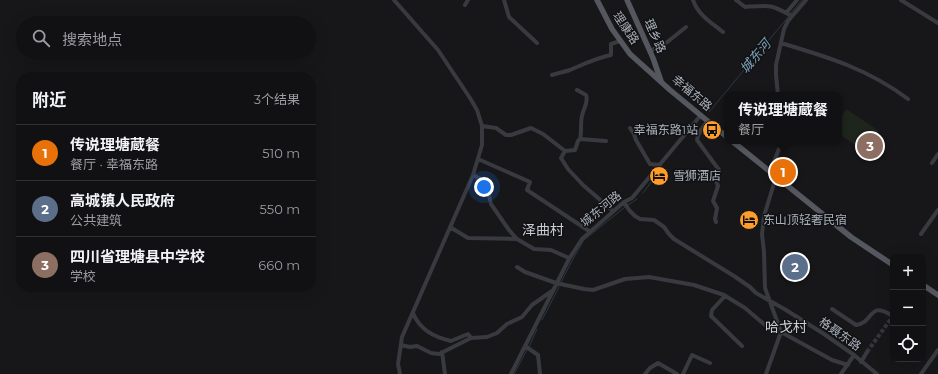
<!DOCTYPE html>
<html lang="zh">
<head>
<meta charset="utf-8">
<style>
  body { margin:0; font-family:Montserrat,"Noto Sans SC",sans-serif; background:#1a1a1d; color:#f1f3f6 }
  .controls { position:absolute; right:12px; bottom:12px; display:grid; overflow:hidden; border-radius:8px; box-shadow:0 4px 16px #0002 }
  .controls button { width:36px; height:36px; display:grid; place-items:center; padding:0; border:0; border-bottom:1px solid #303134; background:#111114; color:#f1f3f6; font:20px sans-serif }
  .you { position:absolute; left:484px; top:187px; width:14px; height:14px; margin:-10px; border:3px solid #fff; border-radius:50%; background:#1a73e8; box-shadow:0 0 0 6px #1a73e833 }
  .badge { display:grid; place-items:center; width:26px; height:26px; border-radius:50%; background:#db2777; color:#fff; font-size:13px; font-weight:700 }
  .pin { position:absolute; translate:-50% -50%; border:2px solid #fff; box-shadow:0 1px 4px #0006 }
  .popup { position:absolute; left:724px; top:92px; width:118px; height:52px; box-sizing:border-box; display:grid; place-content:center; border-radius:8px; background:#111114; filter:drop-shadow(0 1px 3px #0005); font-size:13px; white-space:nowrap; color:#9c9da0 }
  .popup b { font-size:15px; color:#f1f3f6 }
  .popup::after { content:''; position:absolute; left:50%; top:100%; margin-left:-8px; border:8px solid transparent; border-top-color:#111114 }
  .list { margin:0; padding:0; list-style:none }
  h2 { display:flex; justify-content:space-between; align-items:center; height:52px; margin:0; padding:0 16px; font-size:17px }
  h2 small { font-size:13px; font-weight:400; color:#9c9da0 }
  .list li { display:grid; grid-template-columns:26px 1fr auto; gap:12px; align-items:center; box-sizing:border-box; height:56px; padding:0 16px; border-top:1px solid #303134 }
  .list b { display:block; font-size:15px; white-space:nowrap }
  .list p { margin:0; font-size:13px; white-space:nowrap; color:#9c9da0 }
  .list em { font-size:13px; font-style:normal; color:#9c9da0 }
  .icon { flex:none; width:22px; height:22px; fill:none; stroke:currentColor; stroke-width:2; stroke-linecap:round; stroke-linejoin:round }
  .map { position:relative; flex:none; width:938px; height:374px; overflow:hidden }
  .search { position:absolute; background:#111114; box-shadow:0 4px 16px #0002; left:16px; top:16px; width:300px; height:44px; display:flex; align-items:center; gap:10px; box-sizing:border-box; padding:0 14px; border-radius:22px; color:#9c9da0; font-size:15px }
  .panel { position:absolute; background:#111114; box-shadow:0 4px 16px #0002; left:16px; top:72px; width:300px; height:220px; border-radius:16px }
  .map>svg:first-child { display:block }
  .green { fill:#1d251d }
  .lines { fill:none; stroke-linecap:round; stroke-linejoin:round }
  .stream { stroke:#2c393f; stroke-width:1 }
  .minor-tunnel { stroke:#34363a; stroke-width:4; stroke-dasharray:4 2; stroke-linecap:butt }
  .minor { stroke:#383a3f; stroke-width:4 }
  .major { stroke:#54575e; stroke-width:5.5 }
  .labels { text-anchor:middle; stroke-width:3; stroke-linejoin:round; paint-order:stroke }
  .street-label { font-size:12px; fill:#a8b0ba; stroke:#121215 }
  .poi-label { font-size:12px; fill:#a8b0ba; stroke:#121215; text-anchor:start }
  .water-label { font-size:13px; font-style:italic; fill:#7da3b8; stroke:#121215 }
  .quarter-label { font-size:14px; fill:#caced6; stroke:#121215 }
</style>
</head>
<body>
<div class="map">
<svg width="938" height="374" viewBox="0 0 938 374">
  <rect width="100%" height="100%" fill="#17171a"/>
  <path class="green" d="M846,109L879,131L866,152L839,134V120Z"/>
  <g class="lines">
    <path class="stream" d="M791,13L802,0
      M709,112L789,16
      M643,193L658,173
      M628,205L637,199
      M561,282L574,257L584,240L625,207
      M542,320L559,287
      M529,347L537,329
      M514,374L527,350"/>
    <path class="minor-tunnel" d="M867,352L893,316"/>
    <path class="minor" d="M394,0L438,50L470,98L477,110L482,126V145L473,175L402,337L398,364L400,374
      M504,0L509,17L537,43
      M693,0C698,15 712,23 723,32
      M736,0L745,7C770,5 770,4 792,16
      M901,0L938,23
      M465,5L468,0
      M786,13L797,0
      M781,43C828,57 868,69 908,99
      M650,51L666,43L686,27
      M552,75C558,73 564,72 570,70C584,64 596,58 611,55V44L620,41
      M577,90L586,95C589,102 583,109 582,116C580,124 582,132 580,139
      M778,95L776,75V65L784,29L788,21L806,0
      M708,121C703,127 698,132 697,140L719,170V173C713,180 716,178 718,186L713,201L717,208L715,219L716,222
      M482,126L496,128L506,135H511L531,128L543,134L565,151L561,158L568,169L583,185L613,211
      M630,128L634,134L636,140L650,164L660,165
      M565,151L575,150L578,141L580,139L606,141
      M478,159L530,182L527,190L589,231
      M932,163L938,154
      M770,172L782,141
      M473,175L486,182L491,204L509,230L517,239L534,249L551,250L569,258
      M624,202L629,210L635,216L640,219L654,220L664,227L669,234L674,239L734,276L750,287L756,293L786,310L824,334L854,355L877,374
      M450,227L468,238L517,239
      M921,234L938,210
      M517,267L525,272L556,283L584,289L593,290L625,279L649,277L694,285L724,295L745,308L772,331L781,332L832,360L848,365
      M725,296L712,310L711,316L742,346
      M832,309L856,325C875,322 868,301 891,315
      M413,313C420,330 434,337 451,341L468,334L471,338
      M401,345L410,347L417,346L431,353L439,354L471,338L487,337L497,333L507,324L522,317L532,305L552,291
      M525,346L538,355L540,374
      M442,352L445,374
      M861,362L867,352
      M511,374L569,259L582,239L624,202L632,198L701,115
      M645,374L650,368L658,363L677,374
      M683,374L692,355L710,363
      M766,374L781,332L765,288L764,252L762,234L764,216L776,177
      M841,374L854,355
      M921,374L938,350"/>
    <path class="major" d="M597,0L612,29L630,54L670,90L727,137
      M627,0L653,58L661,81
      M732,141L851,237L893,265
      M923,285L938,295"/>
  </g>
  <defs>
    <g id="bus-disc" transform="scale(1)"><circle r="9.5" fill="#ff9d2a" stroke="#121215"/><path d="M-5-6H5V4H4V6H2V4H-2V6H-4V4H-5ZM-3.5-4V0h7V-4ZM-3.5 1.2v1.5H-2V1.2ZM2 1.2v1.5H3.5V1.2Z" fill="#111"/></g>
    <g id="hotel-disc" transform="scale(1)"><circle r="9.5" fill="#ff9d2a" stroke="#121215"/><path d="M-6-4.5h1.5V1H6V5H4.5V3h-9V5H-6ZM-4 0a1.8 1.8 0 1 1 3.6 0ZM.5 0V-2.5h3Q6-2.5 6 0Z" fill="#111"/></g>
  </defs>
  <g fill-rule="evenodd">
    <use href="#bus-disc" x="712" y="130"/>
    <use href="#hotel-disc" x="659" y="176"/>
    <use href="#hotel-disc" x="749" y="220"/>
  </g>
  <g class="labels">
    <g class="street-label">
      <text transform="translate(626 28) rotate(56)" y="4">理康路</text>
      <text transform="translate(655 36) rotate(67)" y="4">理乡路</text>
      <text transform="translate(692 93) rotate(40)" y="4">幸福东路</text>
      <text transform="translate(601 209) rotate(-39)" y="4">城东河路</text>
      <text transform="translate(840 334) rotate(35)" y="4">格聂东路</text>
    </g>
    <g class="poi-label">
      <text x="698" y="134" text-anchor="end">幸福东路1站</text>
      <text x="673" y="180">雪狮酒店</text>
      <text x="763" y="224">东山顶轻奢民宿</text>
    </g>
    <g class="water-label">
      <text transform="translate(755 56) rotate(-50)" y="5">城东河</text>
    </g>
    <g class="quarter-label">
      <text x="543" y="235">泽曲村</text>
      <text x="786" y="332">哈戈村</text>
    </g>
  </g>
</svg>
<div class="controls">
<button>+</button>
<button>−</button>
<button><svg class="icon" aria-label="locate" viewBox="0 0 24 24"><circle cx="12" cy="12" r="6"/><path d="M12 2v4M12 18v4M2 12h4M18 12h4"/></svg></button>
</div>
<div class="you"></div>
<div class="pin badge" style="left:783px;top:172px;background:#e8710a">1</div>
<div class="popup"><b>传说理塘蔵餐</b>餐厅</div>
<div class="pin badge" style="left:795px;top:267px;background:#5c6f8a">2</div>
<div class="pin badge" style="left:870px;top:146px;background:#8d6e63">3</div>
<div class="search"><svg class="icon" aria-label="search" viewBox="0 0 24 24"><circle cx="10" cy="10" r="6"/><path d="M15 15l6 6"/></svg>搜索地点</div>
<section class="panel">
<h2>附近<small>3个结果</small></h2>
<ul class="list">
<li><span class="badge" style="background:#e8710a">1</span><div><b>传说理塘蔵餐</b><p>餐厅 · 幸福东路</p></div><em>510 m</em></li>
<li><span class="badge" style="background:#5c6f8a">2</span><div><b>高城镇人民政府</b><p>公共建筑</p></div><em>550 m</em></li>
<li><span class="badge" style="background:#8d6e63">3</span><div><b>四川省理塘县中学校</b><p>学校</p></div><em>660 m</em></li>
</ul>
</section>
</div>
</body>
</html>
